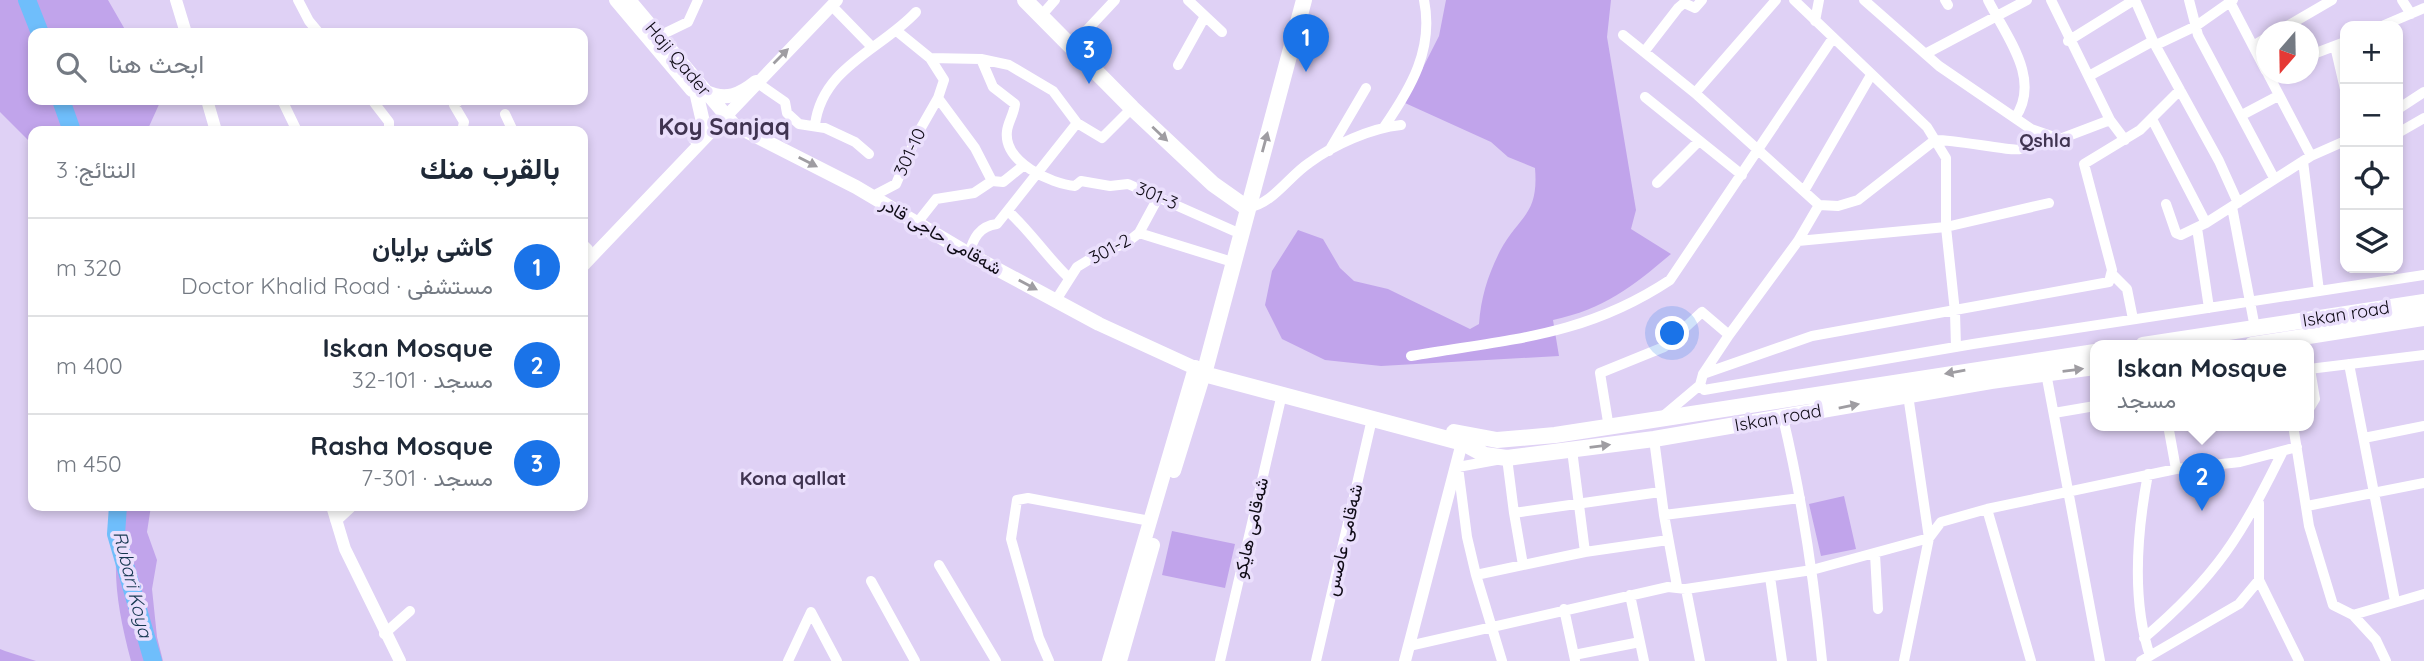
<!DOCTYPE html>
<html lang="ar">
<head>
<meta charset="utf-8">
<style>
  body { margin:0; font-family:Quicksand,Vazirmatn,sans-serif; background:#f2f2f3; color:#1f2937; direction:rtl }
  .controls { position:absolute; right:21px; top:21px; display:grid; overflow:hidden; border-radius:14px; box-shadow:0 4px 10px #0003 }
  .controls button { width:63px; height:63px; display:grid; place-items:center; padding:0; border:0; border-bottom:2px solid #e0e1e3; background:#fff; color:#1f2937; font:35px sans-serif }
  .compass { position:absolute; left:2256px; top:21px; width:63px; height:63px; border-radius:50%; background:#fff; box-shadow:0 4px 10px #0003; rotate:200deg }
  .you { position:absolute; left:1673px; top:334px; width:24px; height:24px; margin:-18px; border:5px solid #fff; border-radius:50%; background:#1a73e8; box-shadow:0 0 0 10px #1a73e833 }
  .badge { display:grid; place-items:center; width:46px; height:46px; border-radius:50%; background:#1a73e8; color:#fff; font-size:23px; font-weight:700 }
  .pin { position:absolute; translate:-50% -58px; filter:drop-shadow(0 2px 4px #0008) }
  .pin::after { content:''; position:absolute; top:37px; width:24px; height:21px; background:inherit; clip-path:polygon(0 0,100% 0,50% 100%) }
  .popup { position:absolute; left:2090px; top:340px; width:224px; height:91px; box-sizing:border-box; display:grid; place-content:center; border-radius:14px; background:#fff; filter:drop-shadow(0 2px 5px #0005); font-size:23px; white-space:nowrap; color:#747a83 }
  .popup b { font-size:26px; color:#1f2937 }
  .popup::after { content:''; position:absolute; left:50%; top:100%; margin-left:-14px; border:14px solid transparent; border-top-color:#fff }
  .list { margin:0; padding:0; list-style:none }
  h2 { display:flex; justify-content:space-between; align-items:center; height:91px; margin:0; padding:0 28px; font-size:30px }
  h2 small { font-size:23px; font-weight:400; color:#747a83 }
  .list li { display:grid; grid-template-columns:46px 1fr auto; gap:21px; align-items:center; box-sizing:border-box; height:98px; padding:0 28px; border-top:2px solid #e0e1e3 }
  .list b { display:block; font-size:26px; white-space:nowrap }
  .list p { margin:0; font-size:23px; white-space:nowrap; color:#747a83 }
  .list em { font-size:23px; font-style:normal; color:#747a83 }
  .icon { flex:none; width:38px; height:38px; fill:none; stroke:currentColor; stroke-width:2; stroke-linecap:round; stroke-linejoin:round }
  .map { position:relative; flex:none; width:2424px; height:661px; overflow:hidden; direction:ltr }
  .search { position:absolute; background:#fff; box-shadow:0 4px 10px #0003; left:28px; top:28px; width:560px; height:77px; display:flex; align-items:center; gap:18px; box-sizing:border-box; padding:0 24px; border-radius:14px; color:#747a83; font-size:26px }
  .panel { position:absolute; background:#fff; box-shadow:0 4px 10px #0003; left:28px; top:126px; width:560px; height:385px; border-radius:14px; direction:rtl }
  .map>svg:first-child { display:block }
  .green { fill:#c1a4eb }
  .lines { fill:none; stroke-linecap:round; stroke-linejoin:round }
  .river { stroke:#6fbefb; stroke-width:18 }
  .minor { stroke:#fff; stroke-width:10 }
  .tertiary { stroke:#fff; stroke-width:12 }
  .secondary { stroke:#fff; stroke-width:14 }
  .primary { stroke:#fff; stroke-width:16 }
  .oneway { fill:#9f9da2 }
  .labels { text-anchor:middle; stroke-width:7; stroke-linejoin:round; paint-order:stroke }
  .street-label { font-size:18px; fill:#0f0b16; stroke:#eadffc }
  .neighbourhood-label { font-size:19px; font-weight:bold; fill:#403451; stroke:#eadffc }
  .water-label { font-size:19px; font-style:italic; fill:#153750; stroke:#eadffc }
  .district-label { font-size:24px; font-weight:bold; fill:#403451; stroke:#eadffc }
</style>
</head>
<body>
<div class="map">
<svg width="2424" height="661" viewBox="0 0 2424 661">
  <rect width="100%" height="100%" fill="#dfd1f5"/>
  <path class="green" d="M0,0H108L127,33H33V100H161L147,131H33V145L0,112Z
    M1446,0H1611L1607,37L1636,210L1631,229L1671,254C1632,287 1604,309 1553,320L1559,356L1381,366L1325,360L1282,339L1265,305L1272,271L1298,230L1323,239L1340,268L1354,281L1388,289L1470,329L1479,324C1481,297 1488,275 1500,251C1519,215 1539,216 1535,168L1508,157L1491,142L1405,103L1439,36Z
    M1844,496L1856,549L1821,556L1809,504Z
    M123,506H151L147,532L157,560L152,589L157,637L163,661H131C116,604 110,564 123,506Z
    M1172,531L1235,544L1225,588L1162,575Z
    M0,649L5,651L36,661H0Z"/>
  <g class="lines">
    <path class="river" d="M27,0L40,33
      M61,100L72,131
      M118,506L116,534L153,661"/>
    <path class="minor" d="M298,0L309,21L319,33
      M1188,0L1222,32
      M1794,0L1927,127L1946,158V227L1955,312L1956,347
      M1864,0L1939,66L2031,129L2060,139L2110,120
      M1945,0L1948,5
      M1988,0C2006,36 2042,79 2015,118
      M2051,0L2110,120L2125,140
      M2135,0L2153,41L2219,161L2238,203
      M2189,0L2198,35L2274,178
      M2402,0L2411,14
      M2230,2L2266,71
      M832,6L871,46
      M1041,16L1055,0
      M1815,21L1819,0
      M2382,26L2424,8
      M898,32L930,58L981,59L1009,65L1053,91L1077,123
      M2277,32L2332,0
      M1623,35L1695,93L1819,205L1838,206L1858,200L1935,140C1952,139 2014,152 2020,149C2028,145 2029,137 2031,129
      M659,36L688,22L698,0
      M2068,41L2134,0
      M2156,45L2196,26L2233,0
      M2253,46L2266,38
      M2335,46L2345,89
      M1071,47L1115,0
      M1644,52L1678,8L1684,3L1695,8L1702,0
      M1927,53L2027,0
      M2308,56L2345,42
      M981,59L993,87L1015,104C1014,114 1008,122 1007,131C1003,162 1051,184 1075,186L1081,181L1110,186L1128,184L1234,231
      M1178,65L1204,18
      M2268,74L2311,156
      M2089,76L2153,41
      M756,82L785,102L787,113L799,124L825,128L855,142L869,154
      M1695,93L1776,0
      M1645,97L1742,175
      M938,98L975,148L992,181L1003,182L1024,165
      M282,100L297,131
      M372,100L389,122V131
      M460,100L454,105L464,122L462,131
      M2398,109L2424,92
      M505,114L513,131
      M2242,115L2278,96
      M2152,119L2206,223
      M815,125C822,67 882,49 916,12
      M1384,127C1411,88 1434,49 1424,0
      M2398,133L2424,118
      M1329,151L1366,88
      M2303,161L2319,291
      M1657,183L1698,142
      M1804,191L1871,75
      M873,196L896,184L918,133L938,98L944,80L930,58
      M2166,204L2176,233L2181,235L2206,223L2311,156L2345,141
      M2232,207L2255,328
      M1247,208C1273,204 1288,177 1309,163C1333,145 1371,128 1401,125
      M1008,211C1031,232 1046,256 1069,278
      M917,223L936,199L974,193L992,181
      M2197,228L2209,308
      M1139,233L1226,260
      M1798,241L1946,227L2049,203
      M583,244L588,249
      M969,254C973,239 979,226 997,224L1077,123L1102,138L1132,108
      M2113,275L2127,289L2133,319
      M1056,300L1077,267L1105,250L1125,244L1139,233L1159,196
      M1411,356C1509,339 1584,337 1670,280L1833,38
      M2349,364L2395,601
      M2309,369L2424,355
      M2046,373L2100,661
      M1703,374L1812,336L2109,282L2112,270L2084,164L2140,130L2180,90
      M1700,385L1704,390L1973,344L2424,275
      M2309,409L2315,399L2310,369
      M2054,413L2095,406
      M1662,417L1700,385L1703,374L1729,335L1798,241L1819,205
      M1783,418C1802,498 1814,579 1822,661
      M2168,425L2176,469
      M2293,425L2309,526L2333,605L2353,615L2424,594
      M1609,428L1600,373L1664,347L1702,312L1729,335
      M2364,438L2424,426
      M1654,439L1664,515
      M1572,450L1585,552
      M2148,474C2137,532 2131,599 2150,656
      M1660,492L1514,513L1507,458L1458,467L1467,537L1476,575L1585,552L1668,540
      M2259,503V580L2299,661
      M2307,506L2424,483
      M1987,509L2031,661
      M1514,513L1523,565
      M1875,554L1878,609
      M939,565L996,661
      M1476,575L1502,661
      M1770,577L1782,661
      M871,581L915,661
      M1677,586L1664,515L1800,498
      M1686,589L1700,661
      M1630,595L1644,661
      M1564,609L1575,660
      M2353,615L2376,640L2386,661
      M384,634L410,611
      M2144,638C2217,576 2241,536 2283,451
      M1409,646L1668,587L1686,589L1812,570L1929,538L1941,522L1987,509L2176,469L2240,462L2297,447
      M1574,655L1640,642
      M788,661L811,612L837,661
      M1049,661L1039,638L1011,539L1017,500L1028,498L1150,521
      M1220,661L1282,394
      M1316,661L1372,419
      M1904,661L1929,538L1908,395
      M2141,661L2239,604L2259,580"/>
    <path class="tertiary" d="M176,0L186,33
      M207,100L216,131
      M583,266L837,0
      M332,506L345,549L400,661
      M336,520L351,506
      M1405,661L1464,435"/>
    <path class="secondary" d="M616,0L692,90
      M629,0L734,125L856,187L969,254L1099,324L1195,368L1109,661
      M706,92C726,101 740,95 756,82
      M695,138L703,122L697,96
      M1174,471L1204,374
      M1120,661L1153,545"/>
    <path class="primary" d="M1025,0L1132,108L1213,184L1247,208
      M2143,345L2424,302
      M2252,345L2424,318
      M1195,368L1204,374L1463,443L1485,455L1507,458L1654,439L1991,381L2095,367
      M1204,374L1304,0
      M1454,432L1497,440L1555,435L2095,352"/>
  </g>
  <defs><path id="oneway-solid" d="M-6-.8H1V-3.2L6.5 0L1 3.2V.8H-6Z" transform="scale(1.75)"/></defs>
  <g class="oneway">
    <use href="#oneway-solid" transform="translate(781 56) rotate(-45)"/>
    <use href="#oneway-solid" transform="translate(1160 134) rotate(43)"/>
    <use href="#oneway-solid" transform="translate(1265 142) rotate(-75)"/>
    <use href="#oneway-solid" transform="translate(808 162) rotate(27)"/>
    <use href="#oneway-solid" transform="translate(1028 285) rotate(28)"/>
    <use href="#oneway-solid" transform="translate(2073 370) rotate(-7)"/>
    <use href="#oneway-solid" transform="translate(1955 372) rotate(170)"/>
    <use href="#oneway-solid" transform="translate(1849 406) rotate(-11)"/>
    <use href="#oneway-solid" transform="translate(1600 446) rotate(-7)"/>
  </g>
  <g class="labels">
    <g class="street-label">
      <text transform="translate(678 59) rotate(50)" y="6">Haji Qader</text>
      <text transform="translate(910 152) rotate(-65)" y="6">301-10</text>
      <text transform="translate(1157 196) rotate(23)" y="6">301-3</text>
      <text transform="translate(941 236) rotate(30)" y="6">شەقامی حاجی قادر</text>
      <text transform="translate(1110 249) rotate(-28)" y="6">301-2</text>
      <text transform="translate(2346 314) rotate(-9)" y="6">Iskan road</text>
      <text transform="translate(1778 418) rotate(-10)" y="6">Iskan road</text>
      <text transform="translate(1251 528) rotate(-77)" y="6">شه‌قامی هایكو</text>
      <text transform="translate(1344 540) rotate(-77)" y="6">شه‌قامی عاصس</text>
    </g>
    <g class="neighbourhood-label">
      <text x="2045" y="147">Qshla</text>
      <text x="793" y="485">Kona qallat</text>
    </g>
    <g class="water-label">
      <text transform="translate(133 584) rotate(76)" y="7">Rubari Koya</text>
    </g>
    <g class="district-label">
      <text x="724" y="135">Koy Sanjaq</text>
    </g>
  </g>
</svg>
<div class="controls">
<button>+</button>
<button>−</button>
<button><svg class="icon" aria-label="locate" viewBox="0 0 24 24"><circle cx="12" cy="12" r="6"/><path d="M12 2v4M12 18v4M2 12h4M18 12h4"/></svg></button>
<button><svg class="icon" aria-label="layers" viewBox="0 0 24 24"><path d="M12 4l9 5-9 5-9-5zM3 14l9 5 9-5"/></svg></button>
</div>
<svg class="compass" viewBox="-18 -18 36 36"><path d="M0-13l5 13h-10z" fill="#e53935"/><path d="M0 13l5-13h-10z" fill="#747a83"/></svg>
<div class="you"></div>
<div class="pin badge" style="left:1306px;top:72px">1</div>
<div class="pin badge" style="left:2202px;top:511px">2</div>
<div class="popup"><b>Iskan Mosque</b>مسجد</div>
<div class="pin badge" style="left:1089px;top:84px">3</div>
<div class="search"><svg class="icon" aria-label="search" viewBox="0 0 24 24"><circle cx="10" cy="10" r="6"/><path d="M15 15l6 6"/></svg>ابحث هنا</div>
<section class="panel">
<h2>بالقرب منك<small>النتائج: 3</small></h2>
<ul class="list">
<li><span class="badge">1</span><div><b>كاشی برایان</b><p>مستشفى · Doctor Khalid Road</p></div><em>320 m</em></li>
<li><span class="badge">2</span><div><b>Iskan Mosque</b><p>مسجد · 101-32</p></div><em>400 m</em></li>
<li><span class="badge">3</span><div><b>Rasha Mosque</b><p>مسجد · 301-7</p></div><em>450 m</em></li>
</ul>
</section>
</div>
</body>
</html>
